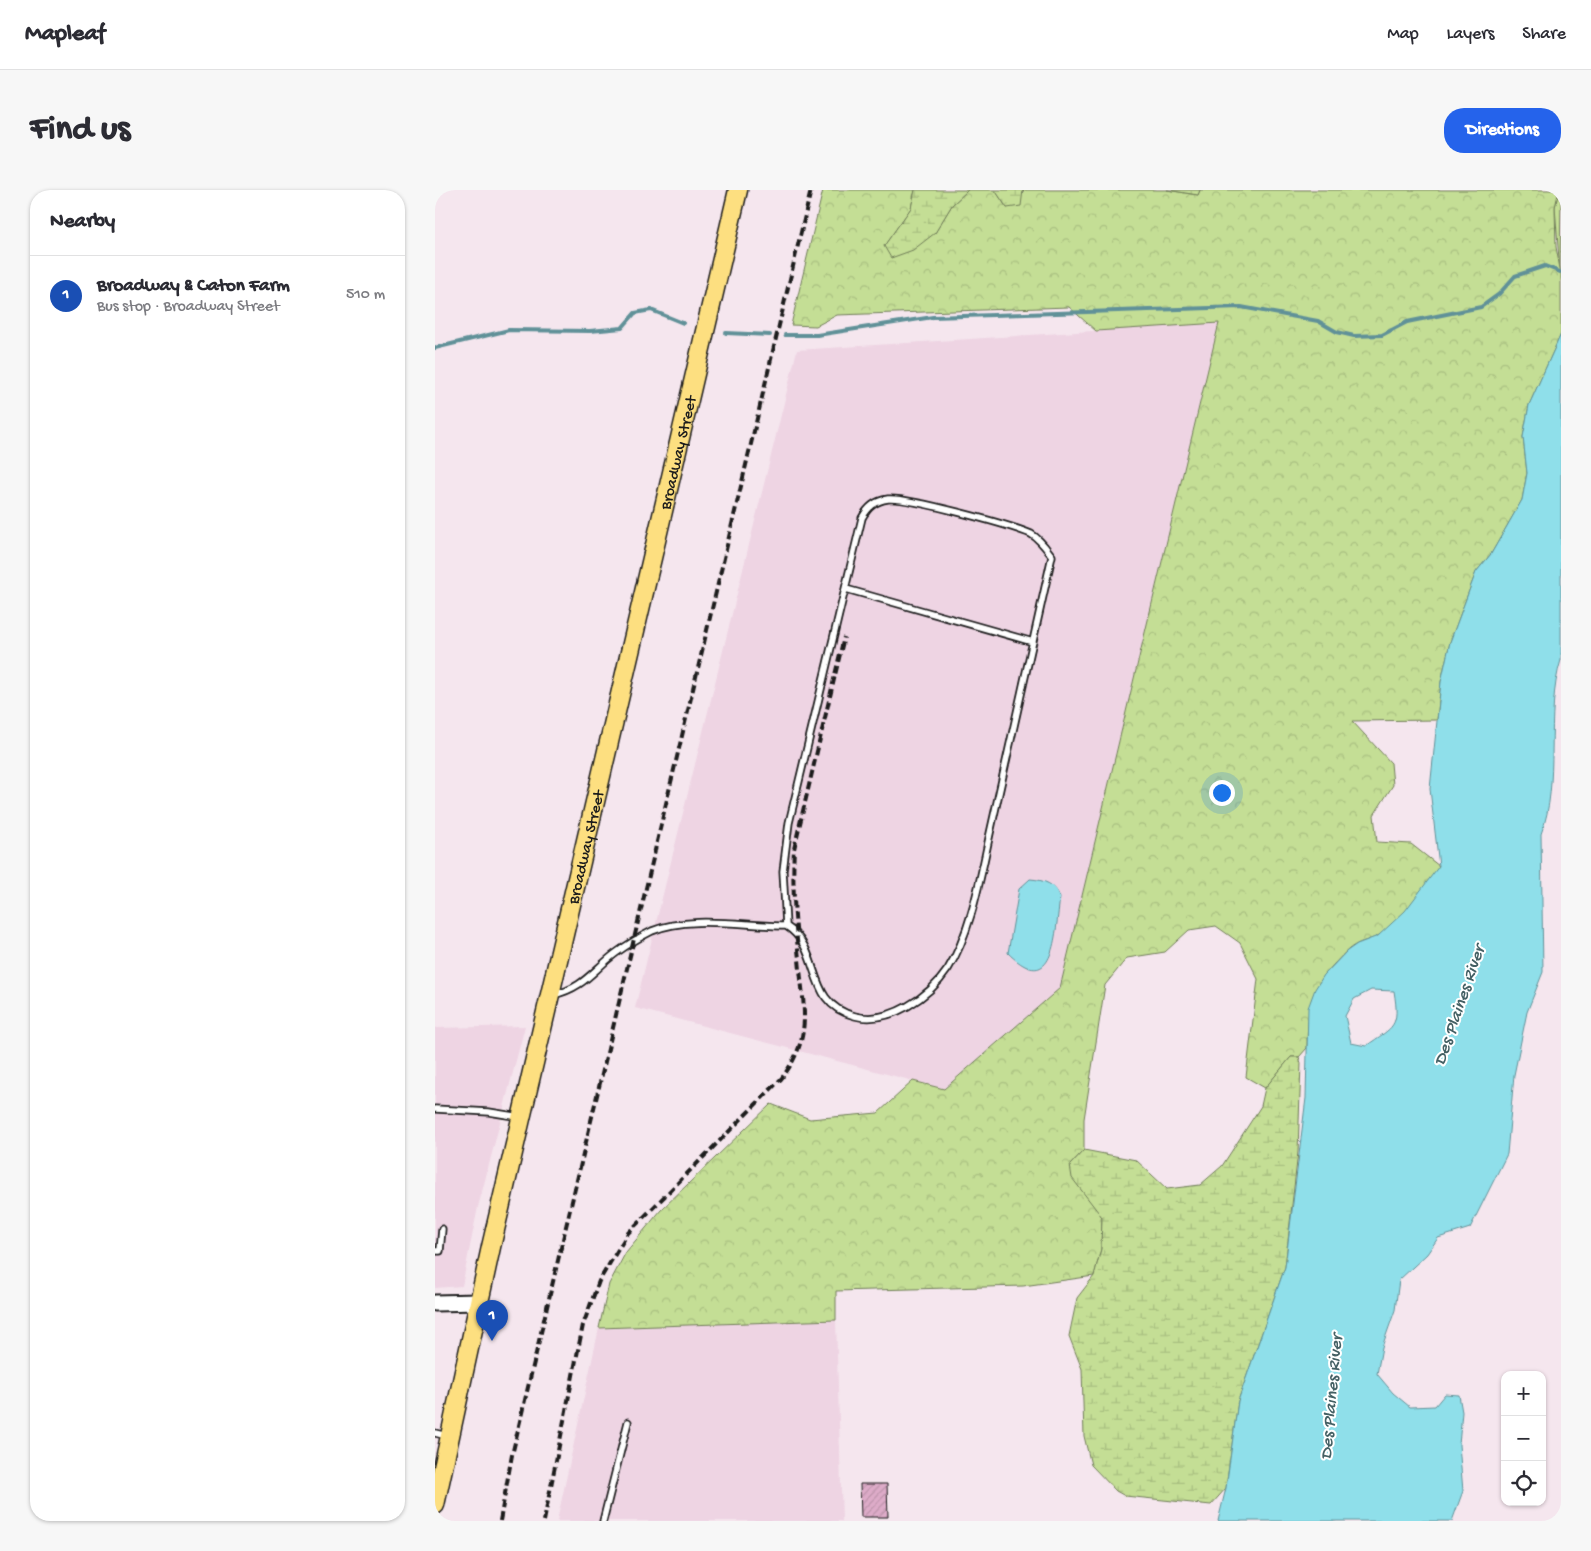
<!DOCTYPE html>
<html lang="en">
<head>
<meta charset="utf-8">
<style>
  body { margin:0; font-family:"Gochi Hand",sans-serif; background:#f7f7f7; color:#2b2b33 }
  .controls { position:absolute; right:15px; bottom:15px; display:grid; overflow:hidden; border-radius:10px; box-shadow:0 1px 4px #0004 }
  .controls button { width:45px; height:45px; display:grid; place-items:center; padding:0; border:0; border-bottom:1px solid #e1e1e2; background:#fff; color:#2b2b33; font:25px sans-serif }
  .you { position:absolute; left:786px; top:602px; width:18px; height:18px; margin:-12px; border:4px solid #fff; border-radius:50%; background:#1a73e8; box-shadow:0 0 0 8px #1a73e833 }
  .badge { display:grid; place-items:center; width:32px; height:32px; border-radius:50%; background:#2563eb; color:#fff; font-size:16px; font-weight:700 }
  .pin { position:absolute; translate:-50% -41px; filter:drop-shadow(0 1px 2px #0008) }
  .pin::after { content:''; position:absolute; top:26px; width:18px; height:15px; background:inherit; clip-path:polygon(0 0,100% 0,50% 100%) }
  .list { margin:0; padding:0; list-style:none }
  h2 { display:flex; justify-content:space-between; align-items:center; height:65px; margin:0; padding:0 20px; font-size:21px }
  h2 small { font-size:16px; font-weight:400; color:#7c7c81 }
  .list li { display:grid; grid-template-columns:32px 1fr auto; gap:15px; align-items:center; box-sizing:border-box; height:80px; padding:0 20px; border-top:1px solid #e1e1e2 }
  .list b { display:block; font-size:19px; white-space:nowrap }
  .list p { margin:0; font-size:16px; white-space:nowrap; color:#7c7c81 }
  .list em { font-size:16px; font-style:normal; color:#7c7c81 }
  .icon { flex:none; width:28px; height:28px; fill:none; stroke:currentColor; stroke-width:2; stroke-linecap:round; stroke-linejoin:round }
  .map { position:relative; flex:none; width:1126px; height:1331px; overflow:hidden; border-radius:20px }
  header { display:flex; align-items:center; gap:30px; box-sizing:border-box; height:70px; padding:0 25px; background:#fff; border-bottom:1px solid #e1e1e2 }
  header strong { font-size:24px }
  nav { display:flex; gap:28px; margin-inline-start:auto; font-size:18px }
  .intro { display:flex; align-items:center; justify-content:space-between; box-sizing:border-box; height:120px; padding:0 30px }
  h1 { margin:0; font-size:35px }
  .button { padding:12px 22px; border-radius:20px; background:#2563eb; color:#fff; font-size:18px; font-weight:700 }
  main { display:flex; gap:30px; padding:0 30px }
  aside { flex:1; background:#fff; border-radius:20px; box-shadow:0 1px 4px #0004 }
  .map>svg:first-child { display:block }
  .built { fill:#eed4e3 }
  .grass { fill:url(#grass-tufts); stroke:#707d58 }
  .forest { fill:url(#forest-crowns); stroke:#707d58 }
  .wetland { fill:url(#wetland-marsh); stroke:#707d58 }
  .water { fill:#8fdfea; stroke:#619198; fill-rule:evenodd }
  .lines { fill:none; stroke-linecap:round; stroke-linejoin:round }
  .stream { stroke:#619198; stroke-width:4 }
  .building { fill:url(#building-hatch); stroke:#1c1c1c }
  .lane-casing { stroke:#1c1c1c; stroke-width:9 }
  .secondary-casing { stroke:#1c1c1c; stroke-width:19 }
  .primary-casing { stroke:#1c1c1c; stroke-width:21 }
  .lane { stroke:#fff; stroke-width:5.5 }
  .secondary { stroke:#fff; stroke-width:15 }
  .primary { stroke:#fddf80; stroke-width:18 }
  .rail { stroke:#1c1c1c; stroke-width:4; stroke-dasharray:8 4; stroke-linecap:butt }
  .labels { text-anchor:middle; stroke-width:4; stroke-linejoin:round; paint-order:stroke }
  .street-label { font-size:16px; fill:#1c1c1c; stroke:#fff }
  .water-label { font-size:18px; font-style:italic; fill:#446064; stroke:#fff }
</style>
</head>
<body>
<header>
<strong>Mapleaf</strong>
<nav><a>Map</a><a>Layers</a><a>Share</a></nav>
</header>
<div class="intro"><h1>Find us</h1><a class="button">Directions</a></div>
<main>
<aside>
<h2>Nearby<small></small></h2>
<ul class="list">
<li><span class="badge" style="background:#1a4fb4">1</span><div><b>Broadway &amp; Caton Farm</b><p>Bus stop · Broadway Street</p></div><em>510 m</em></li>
</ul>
</aside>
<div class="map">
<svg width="1126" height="1331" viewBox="0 0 1126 1331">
  <defs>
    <pattern id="grass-tufts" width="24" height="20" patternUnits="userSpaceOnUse" patternTransform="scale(1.25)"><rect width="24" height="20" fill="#c4de95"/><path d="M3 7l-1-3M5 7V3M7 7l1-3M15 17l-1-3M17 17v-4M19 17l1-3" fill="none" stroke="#a8be80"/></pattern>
    <pattern id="forest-crowns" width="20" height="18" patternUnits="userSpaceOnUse" patternTransform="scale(1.25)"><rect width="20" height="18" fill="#c4de95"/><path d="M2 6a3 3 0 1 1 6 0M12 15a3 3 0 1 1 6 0" fill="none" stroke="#a8be80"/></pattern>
    <pattern id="wetland-marsh" width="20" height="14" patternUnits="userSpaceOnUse" patternTransform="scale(1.25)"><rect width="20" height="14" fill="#c4de95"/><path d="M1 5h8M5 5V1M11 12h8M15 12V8" fill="none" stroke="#a8be80"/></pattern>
    <pattern id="building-hatch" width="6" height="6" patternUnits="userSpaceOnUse" patternTransform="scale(1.25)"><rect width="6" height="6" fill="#ddabc8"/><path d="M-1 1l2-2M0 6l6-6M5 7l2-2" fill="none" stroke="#bd93ab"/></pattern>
  </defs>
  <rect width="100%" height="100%" fill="#f5e6ee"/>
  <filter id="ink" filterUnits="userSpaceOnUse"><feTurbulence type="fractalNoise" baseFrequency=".02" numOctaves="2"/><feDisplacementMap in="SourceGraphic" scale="10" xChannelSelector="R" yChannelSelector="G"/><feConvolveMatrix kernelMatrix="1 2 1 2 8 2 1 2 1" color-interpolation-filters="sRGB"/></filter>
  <g filter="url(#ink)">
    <path class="built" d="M784,133L625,798L509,899L200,818L362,160Z
      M90,836L43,1017L27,1096L0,1098V838Z
      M401,1130L407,1331H122L164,1138Z"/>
    <path class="grass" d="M1124,0H1126L1125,82L1120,17Z"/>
    <path class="forest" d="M388,0H480L476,18L449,56L500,43L517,15L533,0H560L572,18L589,3L588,0H732L763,5L765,0H1124L1120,17L1121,57L1126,84V144L1094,215L1088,247L1092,283L1087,310L1056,364L1041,382L1015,452L1006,492L1002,530L917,531L956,573L958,595L939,625L942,652L976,654L1004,676C990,701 967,730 944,745C937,750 929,750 922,754C913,758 906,767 899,774C873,802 873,821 872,858L864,867H856L830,898L811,887L823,789L805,753L781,736L754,740L730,762L692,768L670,795L649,929V960L635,975L667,1027L666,1059L659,1086L588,1096L401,1101V1130L164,1138L174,1094L191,1062L226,1020L336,914L375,929L443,923L478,891L509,899L625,798L784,133L661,141L634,117L402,125L381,136L356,135Z"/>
    <path class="wetland" d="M480,0H533L517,15L500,43L478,60L456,68L449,56L476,18Z
      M560,0H588L586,16L572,18Z
      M732,0H765L763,5Z
      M856,867H864L866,873L863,962L850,1077L803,1211L791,1298L776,1315L690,1306L681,1301L656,1275L649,1246L647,1179L634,1146L642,1108L659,1086L666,1059L667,1027L637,988L635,975L649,960L701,970L732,999L765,995L787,976L826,916L830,898Z"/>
    <path class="water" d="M1126,144V470C1109,525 1126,592 1106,644L1108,782L1092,822L1079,885L1072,964L1035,1038L1003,1048L992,1064L964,1090L960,1120L947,1157L942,1184L958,1203L975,1217L1000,1216L1010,1204L1024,1205L1027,1222L1024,1255L1028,1301L1017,1331H783L791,1298L803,1211L850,1077L871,908L873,818L880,799L889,785L912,761L922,754L943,746L970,721L1004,676L995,599L1006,492L1015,452L1041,382L1056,364L1087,310L1092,283L1088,247L1094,215ZM936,800L959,801C965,838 959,836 931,856L916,853L910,826L919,809Z
      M595,689C609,690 621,694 625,708C620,740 621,810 573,763L584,699Z"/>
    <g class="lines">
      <path class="stream" d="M291,143L335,145
        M350,145H382L498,127L806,117L883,131L902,142L919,146L947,145L972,132L1046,117L1064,104L1080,86L1110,76L1125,82
        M0,158L74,140L155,141L187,138L200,123L216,120L248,133"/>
    </g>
    <path class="building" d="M425,1294H452L453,1327H426Z"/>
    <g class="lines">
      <g class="lane-casing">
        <path id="lane" d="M411,399L598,452
          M118,805C149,798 158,780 181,763C192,755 205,747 217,741C254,725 311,736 351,736L348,681L354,633L427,328C433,317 440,311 453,309C473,307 575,335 596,344C605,349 611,358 617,366C597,457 577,548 556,639C546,683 537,741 513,779C495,806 455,835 420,826C368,813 389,760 351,736
          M0,919L54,922L85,927
          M0,1061H5L7,1039
          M0,1243L12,1246
          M168,1331L193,1232"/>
      </g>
      <g class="secondary-casing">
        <path id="secondary" d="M0,1113L43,1112"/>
      </g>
      <g class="primary-casing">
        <g id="primary">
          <path id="s1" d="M0,1315L56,1057L303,0"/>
        </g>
      </g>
      <use href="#lane" class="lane"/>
      <use href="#secondary" class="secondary"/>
      <use href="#primary" class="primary"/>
      <path class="rail" d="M65,1331L77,1265L376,0
        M109,1331L148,1135L164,1091L193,1043L346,889C379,846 368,818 364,769C360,733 357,695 359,659L409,447"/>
    </g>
  </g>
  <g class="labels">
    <g class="street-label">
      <text dy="6" stroke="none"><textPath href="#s1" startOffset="1080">Broadway Street</textPath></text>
      <text dy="6" stroke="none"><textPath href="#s1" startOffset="675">Broadway Street</textPath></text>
    </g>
    <g class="water-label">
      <text transform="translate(1023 815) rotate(-71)" y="6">Des Plaines River</text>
      <text transform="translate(895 1207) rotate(-85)" y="6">Des Plaines River</text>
    </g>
  </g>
</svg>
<div class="controls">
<button>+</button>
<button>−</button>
<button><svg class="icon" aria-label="locate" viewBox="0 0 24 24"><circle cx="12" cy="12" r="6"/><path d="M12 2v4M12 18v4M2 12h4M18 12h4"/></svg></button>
</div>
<div class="you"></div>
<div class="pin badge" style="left:57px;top:1151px;background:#1a4fb4">1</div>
</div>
</main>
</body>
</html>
